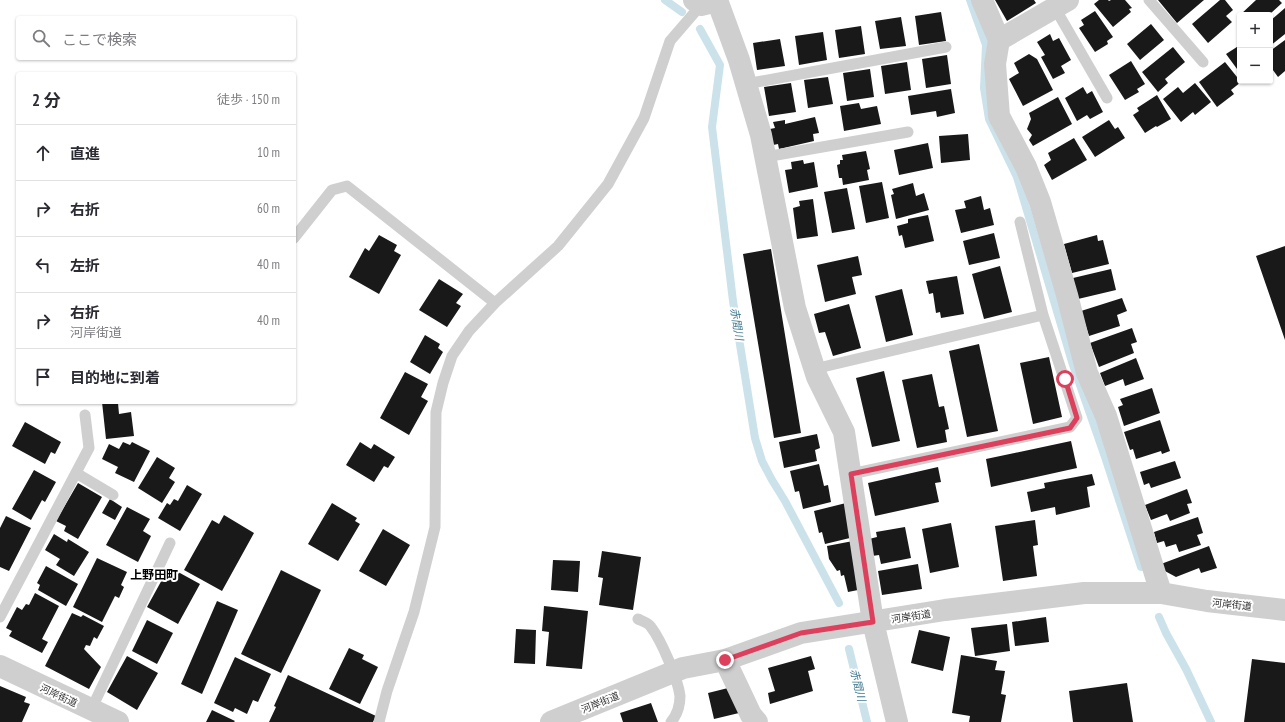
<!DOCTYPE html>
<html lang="ja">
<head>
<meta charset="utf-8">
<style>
  body { margin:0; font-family:"PT Sans Narrow","Noto Sans JP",sans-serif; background:#f2f2f3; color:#2b2b33 }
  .controls { position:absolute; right:12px; top:12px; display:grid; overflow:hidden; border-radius:4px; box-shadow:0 1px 3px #0004 }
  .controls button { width:36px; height:36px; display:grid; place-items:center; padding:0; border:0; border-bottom:1px solid #e1e1e2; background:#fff; color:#2b2b33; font:20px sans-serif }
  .stop { position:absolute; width:12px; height:12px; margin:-9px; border:3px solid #dd405d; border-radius:50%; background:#fff }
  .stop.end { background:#dd405d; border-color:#fff; box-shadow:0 1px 4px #0008 }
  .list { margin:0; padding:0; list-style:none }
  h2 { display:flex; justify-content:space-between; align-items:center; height:52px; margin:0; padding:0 16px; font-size:17px }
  h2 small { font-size:13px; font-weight:400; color:#7c7c81 }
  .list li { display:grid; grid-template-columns:26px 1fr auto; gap:12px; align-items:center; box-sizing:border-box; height:56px; padding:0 16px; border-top:1px solid #e1e1e2 }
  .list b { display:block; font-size:15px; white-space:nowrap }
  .list p { margin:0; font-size:13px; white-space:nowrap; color:#7c7c81 }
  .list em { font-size:13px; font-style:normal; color:#7c7c81 }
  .icon { flex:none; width:22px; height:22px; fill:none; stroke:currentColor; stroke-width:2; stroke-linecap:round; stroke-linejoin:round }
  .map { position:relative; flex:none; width:1285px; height:722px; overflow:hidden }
  .search { position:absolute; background:#fff; box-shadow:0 1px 3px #0004; left:16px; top:16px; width:280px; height:44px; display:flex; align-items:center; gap:10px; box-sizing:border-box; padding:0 14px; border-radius:4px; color:#7c7c81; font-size:15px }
  .panel { position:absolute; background:#fff; box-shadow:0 1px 3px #0004; left:16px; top:72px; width:280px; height:332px; border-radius:4px }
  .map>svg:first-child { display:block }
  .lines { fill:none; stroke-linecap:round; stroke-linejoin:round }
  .stream { stroke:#cce2ea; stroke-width:8 }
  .building { fill:#191919 }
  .service { stroke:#cfcfcf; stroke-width:11 }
  .minor { stroke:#cfcfcf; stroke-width:22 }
  .route { stroke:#dd405d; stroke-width:5 }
  .labels { text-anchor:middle; stroke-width:4; stroke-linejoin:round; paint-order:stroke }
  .street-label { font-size:10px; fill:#323232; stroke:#fff }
  .water-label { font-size:11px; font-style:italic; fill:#437b91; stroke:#fff }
  .quarter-label { font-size:12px; font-weight:bold; fill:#000; stroke:#fff }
</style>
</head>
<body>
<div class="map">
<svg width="1285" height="722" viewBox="0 0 1285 722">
  <rect width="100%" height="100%" fill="#fff"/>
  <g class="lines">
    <path class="stream" d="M665,0L682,12
      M970,0L986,45L984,88L989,119L1017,177L1073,365L1105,457L1141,567
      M700,29L720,65L712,127L733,301L755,438L762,461L772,480L785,501L839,603
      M1159,617L1166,633L1186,669L1211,722
      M849,649L867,722"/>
  </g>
  <path class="building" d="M995,0H1034L1036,3L1007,21Z
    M1099,0H1108L1109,1L1111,0H1125L1132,8L1129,9L1131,12L1113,27L1094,4Z
    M1158,0H1204L1177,23Z
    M1220,0H1225L1233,10L1226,16L1232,22L1208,43L1192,24Z
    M1256,0H1279L1282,3L1269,15H1240Z
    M1285,8V34L1270,46V21Z
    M1095,11L1113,37L1107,41L1108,44L1095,52L1079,28L1084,25L1081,20Z
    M941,12L946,41L919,45L915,16Z
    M901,17L906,46L880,49L875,21Z
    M1151,24L1164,40L1140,60L1127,44Z
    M861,26L865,54L839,58L835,30Z
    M823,32L827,60L799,65L795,36Z
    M1050,34L1053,41L1059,38L1071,60L1061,66L1065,73L1053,79L1041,57L1045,55L1037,42Z
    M780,39L785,66L757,70L753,43Z
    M1285,40V71L1278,77L1270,66V51Z
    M1240,45V73L1226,54Z
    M1173,47L1185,62L1165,79L1168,83L1158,92L1142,72Z
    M1029,54L1037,59L1053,90L1023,106L1009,79L1019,73L1014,63Z
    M947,55L951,84L926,88L922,59Z
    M1131,61L1145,84L1137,89L1139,92L1125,100L1109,75Z
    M907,62L911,90L885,94L881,66Z
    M1225,62L1241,82L1231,90L1234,94L1217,107L1199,82Z
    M870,69L874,97L847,101L843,73Z
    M828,77L833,104L808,108L804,80Z
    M791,83L796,112L769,116L764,87Z
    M1195,83L1211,102L1195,115L1193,112L1181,122L1163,99L1178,87L1183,93Z
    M1083,87L1087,94L1092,91L1103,112L1090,119L1087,115L1077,121L1065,98Z
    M951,89L955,113L937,117L936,111L911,115L908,96Z
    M1157,95L1171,119L1157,127L1156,126L1145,133L1133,115L1139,111L1137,108Z
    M1058,97L1072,124L1033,146L1029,140L1032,135L1027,129L1031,119L1029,113Z
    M859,103L861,109L877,106L881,124L844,131L840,106Z
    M815,117L819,133L813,134L814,141L779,149L778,144L773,145L770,129L775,128L773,122L785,120V124Z
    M1109,120L1115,129L1118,127L1125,138L1095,157L1082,137Z
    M968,134L970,160L941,163L939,136Z
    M1074,138L1087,160L1052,180L1044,165L1051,160L1048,153Z
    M928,143L933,168L899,175L894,150Z
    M866,151L870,169L867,170L869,180L843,185L842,178H839L837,165L840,164V160H843L842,155Z
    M803,160L804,164L814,162L818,187L789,193L785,170L792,169L791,162Z
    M882,182L889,218L866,223L859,186Z
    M913,183L916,196L924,193L929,210L896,219L891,195L894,194L892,189Z
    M847,188L855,229L832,233L824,192Z
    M981,196L984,210L990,208L994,225L961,233L955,210L966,208L964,201Z
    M813,199L818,236L797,239L793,208L800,206L799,201Z
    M928,215L934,241L905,248L902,235L899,236L897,226L908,223V219Z
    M994,233L1000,258L969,265L963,241Z
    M379,235L397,245L394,251L401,255L379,294L349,277L365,248L369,251Z
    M1097,235L1098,241L1103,240L1109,264L1072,273L1064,244Z
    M1285,246V340L1256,256Z
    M771,249L801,433L774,438L743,254Z
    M858,256L862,275L852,277L856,294L825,302L817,265Z
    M1000,266L1012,312L984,319L972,274Z
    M1111,269L1116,290L1078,299L1073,278Z
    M957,276L964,314L941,318L940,312L936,313L933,293L929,294L926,281Z
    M439,279L463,294L456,303L461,306L447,327L419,310Z
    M902,289L913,335L886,342L875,296Z
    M1122,298L1127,311L1117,315L1120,326L1089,336L1081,311Z
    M849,304L861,348L833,356L825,332L819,333L814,314Z
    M1132,328L1137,342L1131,344L1134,353L1099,367L1090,343Z
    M425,335L440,344L438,348L443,352L430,374L410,362Z
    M979,344L998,431L967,437L949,351Z
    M1049,357L1062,417L1033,424L1020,363Z
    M1136,358L1144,379L1125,386L1123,379L1105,386L1100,373Z
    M884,371L900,441L872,447L856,378Z
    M405,372L428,384L421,397L428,401L409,435L380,418Z
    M932,374L939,407L944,406L949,429L945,430L947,442L917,448L902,380Z
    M1152,388L1160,413L1124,426L1118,407L1123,405L1120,399Z
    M102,402H115V404L118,403L119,414L131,412L134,436L106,439Z
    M1160,420L1170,451L1162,454L1161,451L1136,459L1133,449L1130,450L1124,432Z
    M25,422L61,442L55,454L51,452L45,464L12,446Z
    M817,434L820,448L815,450L817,461L784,468L779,442Z
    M1071,441L1077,468L991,487L986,459Z
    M123,442L130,445L132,442L150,451L134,482L115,473L118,467L102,459L109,444L119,449Z
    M360,442L371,449L374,444L395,457L388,468L384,466L374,482L346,465Z
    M157,457L175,468L169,478L175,482L162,503L138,488Z
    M1175,461L1181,478L1151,488L1149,483L1144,485L1140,472Z
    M819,464L824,486L828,485L831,502L803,509L799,491L795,492L790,471Z
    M938,467L941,482L935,483L939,502L875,516L868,483Z
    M34,470L56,482L45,502L42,500L31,520L12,509Z
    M1092,474L1095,485L1087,487L1090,507L1056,515L1055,507L1031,512L1027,492L1045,488L1044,483Z
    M78,483L102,497L78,539L64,531L66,526L56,521Z
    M187,485L202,494L180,531L158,518L167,503L170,505L174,499L178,501Z
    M1187,489L1192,503L1187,504L1190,513L1170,521L1167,514L1151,520L1145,505Z
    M110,499L122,507L115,520L102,513Z
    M332,503L357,518L355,521L360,524L338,561L308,544Z
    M846,503L854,537L825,544L822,532L819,533L814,511Z
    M127,507L150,519L143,531L151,536L138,562L106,545Z
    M224,515L254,533L222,591L184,570L212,520L219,524Z
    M6,516L31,528L9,571L0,567V528Z
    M1198,517L1203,533L1197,535L1201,545L1179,552L1176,544L1166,547L1164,541L1157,543L1154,532Z
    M1035,520L1038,545L1033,546L1037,576L1003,581L995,526Z
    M951,523L959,567L930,573L922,529Z
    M905,527L911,558L881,564L879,555L872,556L869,539L877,537L876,532Z
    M383,529L410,545L386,586L359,571Z
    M54,534L67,542L68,539L89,552L74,576L56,565L60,559L45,550Z
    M853,541L863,589L848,592L844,575L841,576L840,570L837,571L829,559L827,546Z
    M1209,546L1217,568L1201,573L1199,568L1176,577L1163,570L1161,564Z
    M602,551L641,557L633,610L599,605L603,578L598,577Z
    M97,558L127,572L121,585L124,587L119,598L115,596L102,622L73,607Z
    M553,560L580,561L578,592L551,590Z
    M918,564L922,589L882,595L878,571Z
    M46,566L78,584L66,606L38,590L40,585L37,583Z
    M169,567L200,584L178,624L147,607Z
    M281,570L321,590L281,673L241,654Z
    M35,593L59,606L42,639L48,642L42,653L9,636L12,631L6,628L17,607L22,610L26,604L29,605Z
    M217,601L238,610L202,694L181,684Z
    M544,606L588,611L582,669L546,666L549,632L542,631Z
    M72,613L81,617L83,615L104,626L97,639L94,637L90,646L86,645L84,649L101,667L89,689L45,666Z
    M1046,617L1049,642L1015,646L1012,622Z
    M147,620L173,633L157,664L132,651Z
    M1007,624L1010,651L975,656L971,628Z
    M516,629L536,630L535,664L514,663Z
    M919,630L950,637L943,671L911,663Z
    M349,648L364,655L362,659L378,667L360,704L329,689Z
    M961,655L997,661L995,670L1005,671L1001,694L1006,695L1001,722H969L970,716L952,713Z
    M127,656L158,673L137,710L107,692Z
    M811,656L815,669L808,671L813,691L770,704L768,693L775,691L768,668Z
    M235,657L271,674L258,702L253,700L247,714L235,708L233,712L214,703Z
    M1252,659L1285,663V722H1244Z
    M288,675L376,716L373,722H269L276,707L274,706Z
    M1127,683L1133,722H1073L1069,691Z
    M0,686L26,697L24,702L30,704L22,722H0Z
    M732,687L739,713L714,719L708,693Z
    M651,703L658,722H623L620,713Z
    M212,710L235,721L234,722H206Z"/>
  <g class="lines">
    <path class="service" d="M1149,0L1203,62
      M1055,8L1107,98
      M746,84L946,47
      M765,157L908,132
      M294,238L332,190L347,186L495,303
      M814,369L1043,315
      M76,473L113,495
      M851,474L1070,427L1077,418L1043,315L1020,222
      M0,617L89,448L85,415
      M638,619C642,621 649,623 651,627C661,640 678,679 680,696C680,706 677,715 671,722
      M91,710L170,543
      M379,722L387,691L414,612L435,527L436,412L443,383L452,356L469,331L495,303L558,246L608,184L644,118L670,41L701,5"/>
    <path class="minor" d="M694,0L701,5L717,1
      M717,0L739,60L761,135L795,308L817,377L844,432L873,622L897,722
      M982,0L999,40L995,64L999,116L1026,167L1040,202L1067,295L1087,373L1106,416L1161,593
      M999,40L1068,0
      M725,660L751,715L757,722
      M0,666L118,722
      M551,722L683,668L725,660L801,633L945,610L1084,593H1161L1207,601L1285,610"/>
  </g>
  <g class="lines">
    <path class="route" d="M725,660L801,633L873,622L851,474L1070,428L1077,418L1065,379"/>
  </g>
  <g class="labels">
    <g class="street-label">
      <text transform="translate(1232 604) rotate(6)" y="4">河岸街道</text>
      <text transform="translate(911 616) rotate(-9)" y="4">河岸街道</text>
      <text transform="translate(59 695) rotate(25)" y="4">河岸街道</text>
      <text transform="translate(600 702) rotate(-22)" y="4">河岸街道</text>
    </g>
    <g class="water-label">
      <text transform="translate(737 324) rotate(81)" y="4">赤間川</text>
      <text transform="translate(858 685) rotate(76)" y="4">赤間川</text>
    </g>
    <g class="quarter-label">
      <text x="154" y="579">上野田町</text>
    </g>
  </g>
</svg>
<div class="controls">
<button>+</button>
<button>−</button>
</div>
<div class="stop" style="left:1065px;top:379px"></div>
<div class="stop end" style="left:725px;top:660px"></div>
<div class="search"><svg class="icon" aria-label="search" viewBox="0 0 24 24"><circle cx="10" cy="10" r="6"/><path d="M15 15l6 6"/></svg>ここで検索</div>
<section class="panel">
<h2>2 分<small>徒歩 · 150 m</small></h2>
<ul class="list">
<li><svg class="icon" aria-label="ahead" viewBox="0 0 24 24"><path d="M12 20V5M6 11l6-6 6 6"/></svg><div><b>直進</b></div><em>10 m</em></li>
<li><svg class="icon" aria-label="right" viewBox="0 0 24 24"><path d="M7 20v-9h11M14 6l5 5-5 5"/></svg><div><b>右折</b></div><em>60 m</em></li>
<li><svg class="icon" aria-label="left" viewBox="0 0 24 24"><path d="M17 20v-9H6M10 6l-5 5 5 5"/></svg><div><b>左折</b></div><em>40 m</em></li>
<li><svg class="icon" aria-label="right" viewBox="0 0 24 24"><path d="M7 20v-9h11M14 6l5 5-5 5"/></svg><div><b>右折</b><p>河岸街道</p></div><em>40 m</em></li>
<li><svg class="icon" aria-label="arrive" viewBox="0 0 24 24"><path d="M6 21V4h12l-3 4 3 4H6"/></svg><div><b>目的地に到着</b></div></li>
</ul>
</section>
</div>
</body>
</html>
